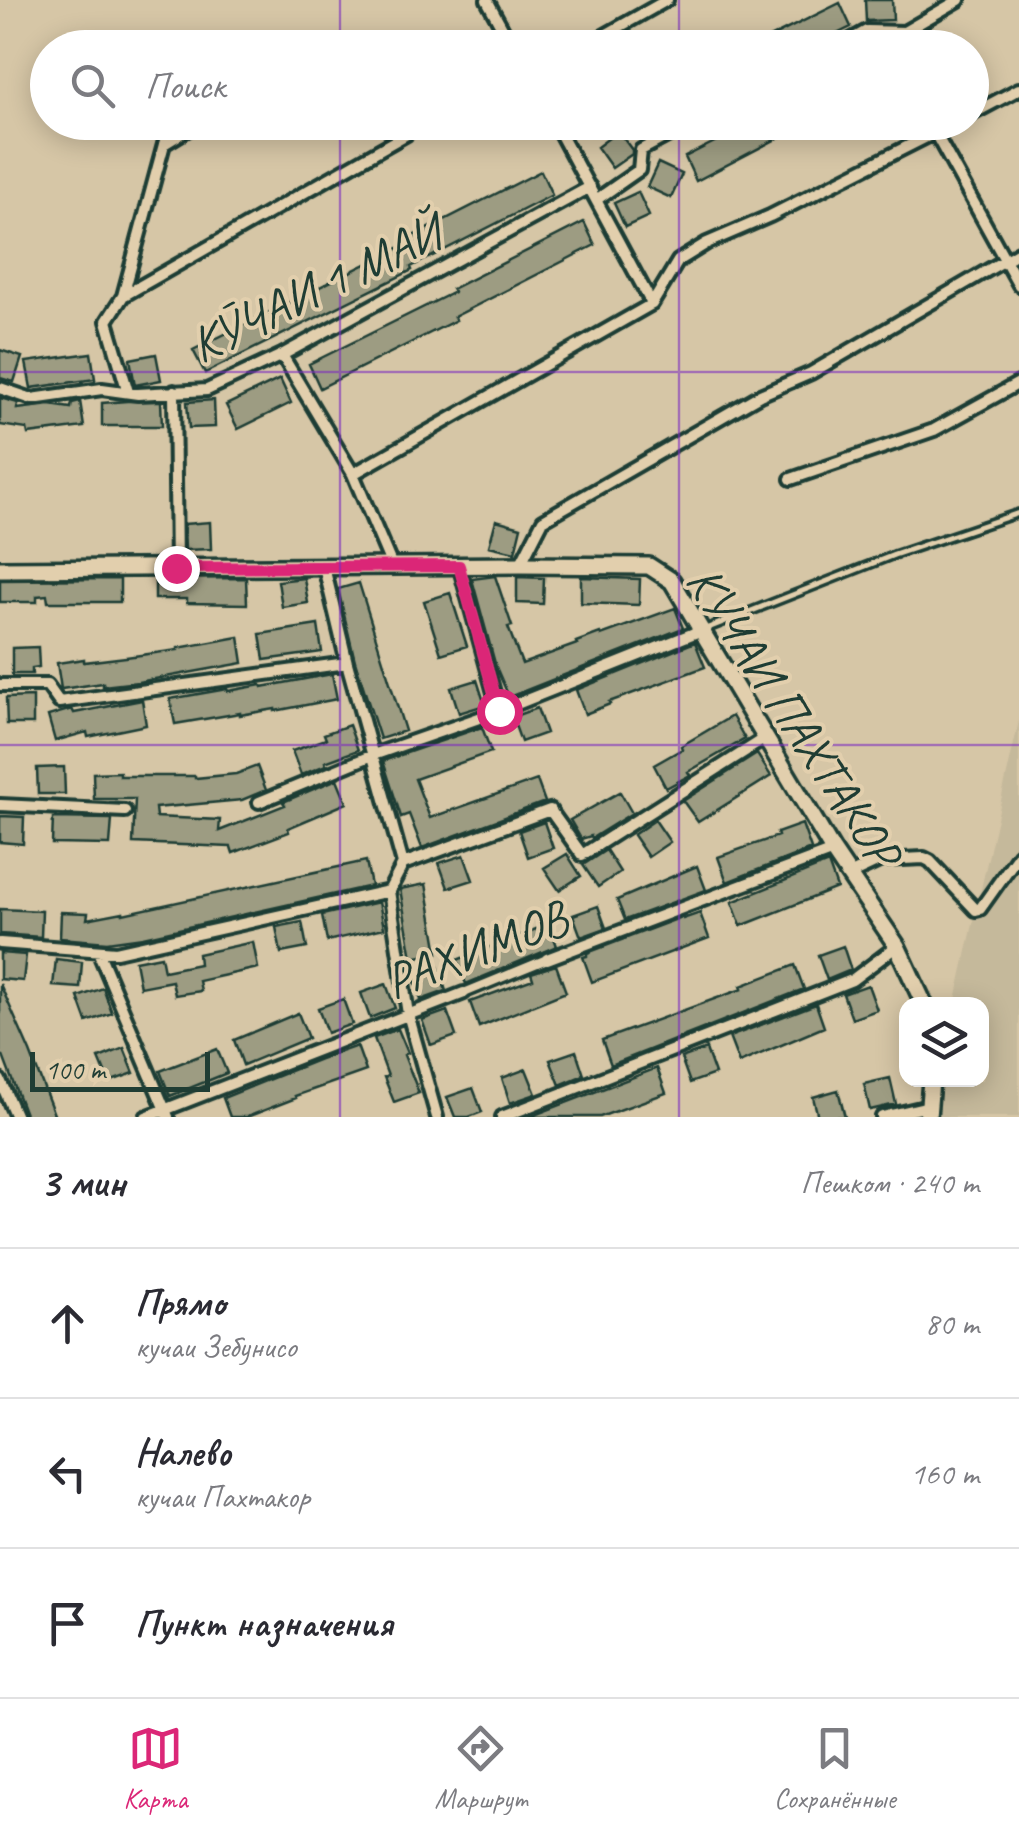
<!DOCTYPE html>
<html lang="ru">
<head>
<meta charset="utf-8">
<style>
  body { margin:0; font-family:Caveat,sans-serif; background:#f2f2f3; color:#2b2b33 }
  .controls { position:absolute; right:30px; bottom:30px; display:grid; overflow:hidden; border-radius:20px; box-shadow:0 5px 25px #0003 }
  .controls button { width:90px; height:90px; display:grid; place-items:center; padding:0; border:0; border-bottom:2px solid #e1e1e2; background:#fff; color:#2b2b33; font:50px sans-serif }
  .scale { position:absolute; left:30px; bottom:25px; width:180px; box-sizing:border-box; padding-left:10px; border:5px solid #1f3d34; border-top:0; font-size:28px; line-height:35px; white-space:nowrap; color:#1f3d34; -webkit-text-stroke:8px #e2cfad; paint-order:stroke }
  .stop { position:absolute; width:30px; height:30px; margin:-22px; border:8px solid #db2777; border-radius:50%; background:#fff }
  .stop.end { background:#db2777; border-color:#fff; box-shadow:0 2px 10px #0008 }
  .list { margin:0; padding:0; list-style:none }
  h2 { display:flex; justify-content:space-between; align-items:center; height:130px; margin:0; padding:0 40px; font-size:42px }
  h2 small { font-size:32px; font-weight:400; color:#7c7c81 }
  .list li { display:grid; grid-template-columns:65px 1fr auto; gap:30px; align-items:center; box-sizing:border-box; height:150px; padding:0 40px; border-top:2px solid #e1e1e2 }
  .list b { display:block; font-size:38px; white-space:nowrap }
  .list p { margin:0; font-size:32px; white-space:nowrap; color:#7c7c81 }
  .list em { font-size:32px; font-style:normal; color:#7c7c81 }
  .icon { flex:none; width:55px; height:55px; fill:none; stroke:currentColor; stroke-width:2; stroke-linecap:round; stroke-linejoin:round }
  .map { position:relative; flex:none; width:1019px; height:1117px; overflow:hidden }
  .search { position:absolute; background:#fff; box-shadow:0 5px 25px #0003; left:30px; right:30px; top:30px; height:110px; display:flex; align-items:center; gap:25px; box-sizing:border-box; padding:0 35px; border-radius:55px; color:#7c7c81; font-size:38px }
  .sheet { height:580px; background:#fff }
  nav { display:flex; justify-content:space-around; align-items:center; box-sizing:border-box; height:140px; border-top:2px solid #e1e1e2; background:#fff; font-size:28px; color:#7c7c81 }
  nav a { display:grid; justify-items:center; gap:5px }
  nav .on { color:#db2777 }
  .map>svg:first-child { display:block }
  .built { fill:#c5b99b }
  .building { fill:#9d9c82; stroke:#1f3d34; stroke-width:2.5 }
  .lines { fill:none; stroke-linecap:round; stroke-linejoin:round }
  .service-casing { stroke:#1f3d34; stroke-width:12 }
  .pedestrian-casing { stroke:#1f3d34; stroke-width:15 }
  .minor-casing { stroke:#1f3d34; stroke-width:18 }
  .secondary-casing { stroke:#1f3d34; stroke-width:22 }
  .service { stroke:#e2cfad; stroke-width:5 }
  .pedestrian { stroke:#e2cfad; stroke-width:8 }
  .minor { stroke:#e2cfad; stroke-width:10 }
  .secondary { stroke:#e2cfad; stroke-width:15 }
  .route { stroke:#db2777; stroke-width:12 }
  .grid { fill:none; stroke:#7b2cbf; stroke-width:2.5; stroke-opacity:0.55 }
  .labels { text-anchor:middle; stroke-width:8; stroke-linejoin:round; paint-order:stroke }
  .street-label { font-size:50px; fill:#1f3d34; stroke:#e2cfad }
</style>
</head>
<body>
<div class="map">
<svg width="1019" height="1117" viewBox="0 0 1019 1117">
  <rect width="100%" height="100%" fill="#d6c6a6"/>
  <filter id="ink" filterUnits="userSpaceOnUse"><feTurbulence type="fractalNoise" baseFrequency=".01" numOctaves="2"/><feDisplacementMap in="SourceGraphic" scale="20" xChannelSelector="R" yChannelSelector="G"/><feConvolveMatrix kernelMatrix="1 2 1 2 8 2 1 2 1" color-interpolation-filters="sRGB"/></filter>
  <g filter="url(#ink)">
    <path class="built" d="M1019,721V1117H928L937,1080H982V1004H955Z"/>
    <path class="building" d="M865,0H892L893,20L866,21Z
      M840,3L851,27L808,48H749Z
      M754,122H809L696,181L685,157Z
      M618,131L632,150V154L612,168L597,147Z
      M658,163L682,174L671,198L647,187Z
      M541,171L552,195L411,267L412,270L205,373L193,350L410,242L409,238Z
      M638,192L649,216L625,227L614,203Z
      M584,222L595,245L454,317L456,320L320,388L309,364L454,292L452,289Z
      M0,350L22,357L14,382L0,378Z
      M91,353L95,379L31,388L26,362Z
      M156,354L161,380L135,385L130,359Z
      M280,379L291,403L238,429L226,405Z
      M0,398L18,403L17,409L50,405L71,408L72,403L80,401L84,427L28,434L27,429L0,425Z
      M214,400L215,427L189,428L187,402Z
      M127,401H161L162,426H102V403Z
      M496,520L521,527L515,552L489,546Z
      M210,522L211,549L185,550L184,524Z
      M495,576L512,626L508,627L522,664L577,644L576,642L600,633L601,635L675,608L683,628L509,697L496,667L472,579Z
      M517,577L544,578L543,604L517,603Z
      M581,577L640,579L639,605L581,603Z
      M246,578L247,604L187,603V599H155V579Z
      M304,578L308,603L282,607L278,581Z
      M120,579V602H48L47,595L37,596V602H0V580Z
      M359,583L405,731L380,739L355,661L338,589Z
      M450,593L467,646L441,654L424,601Z
      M318,625L322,652L264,660L260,634Z
      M239,637L243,663L138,682L103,686V683L61,689L57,663L84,659V662L126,657L178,650V648Z
      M695,642L705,667L609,702L610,704L585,714L576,690Z
      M38,647L39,667L32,668V674H12V648Z
      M332,674L337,699L275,711V709L240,715V713L175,724L170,699L227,689L228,691L261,685L262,687Z
      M477,680L485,705L459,713L451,688Z
      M33,697V724H7L6,698Z
      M142,700L146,725L88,737L87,732L55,741L48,716L72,709L74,713Z
      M537,708L546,733L521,742L512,717Z
      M732,716L745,739L688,772L690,775L666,788L654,765L682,749L681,746Z
      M349,725L358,750L325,762L326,765L301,775L292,751L326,739L324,734Z
      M482,727L491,752L415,779L430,818L537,780L545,802L422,848L409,814L401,817L383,761Z
      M757,754L771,776L698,822L683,801Z
      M257,766L266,790L242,800L155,808L156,817L220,820L219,831L285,805L283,802L337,779L347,803L288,828L289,832L233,853L231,847L133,843L135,799H94L93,773L120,772V776H195V778L236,774Z
      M64,767L65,794H38L37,768Z
      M620,792L632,813L592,838L591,836L581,839L570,820Z
      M0,816L24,817L23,844L0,842Z
      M53,818L112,819L110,845L52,844Z
      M655,820L670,842L648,857L633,835Z
      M544,822L553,848L528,857L519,831Z
      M802,824L811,849L727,882L718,857L778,836L777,833Z
      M606,850L620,872L598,887L583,865Z
      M567,854L581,876L559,890L544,868Z
      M464,855L473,880L448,888L439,863Z
      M366,861L371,886L143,937L107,942L60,938L61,912L88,913L87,919L123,912V914Z
      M828,863L837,888L741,926L732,902Z
      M697,866L706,890L625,920L617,900Z
      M426,884L438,953L412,958L400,889Z
      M379,902L384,928L327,941L322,915Z
      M598,906L606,928L581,937L573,915Z
      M0,909L42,911L41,937L0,934Z
      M700,913L709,938L592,982L583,957L587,956V953L682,917L683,919Z
      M302,922L307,948L281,953L276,927Z
      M549,924L557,946L466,984L457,960Z
      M253,942L258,968L199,981L201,991L175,995L172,981L140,987L135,961L161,956L164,971L199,964L198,954Z
      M843,946L851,970L827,980L818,955Z
      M0,953L26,955L23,981L0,979Z
      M56,959L82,962L80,988L53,986Z
      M556,965L566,992L479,1027L470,1002L533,979L531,973Z
      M795,965L804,989L611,1065L602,1040L742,989L741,986Z
      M438,967L446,991L421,1000L413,976Z
      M0,984L30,1052L55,1117H26L3,1056L0,1057Z
      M386,984L395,1008L370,1018L361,993Z
      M868,985L877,1010L852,1019L843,994Z
      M103,988L112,1013L87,1022L78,997Z
      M343,999L352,1024L327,1033L318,1008Z
      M816,1004L824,1027L739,1063L729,1037Z
      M447,1011L456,1036L431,1045L422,1020Z
      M298,1013L308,1038L243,1065L234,1040Z
      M398,1029L408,1053L404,1055L419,1093L394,1102L384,1077L388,1076L374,1038Z
      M357,1046L366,1071L295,1096L296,1098L247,1117H230L223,1098L320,1059Z
      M124,1048L134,1073L109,1082L99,1058Z
      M217,1049L227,1073L170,1096L160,1071Z
      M706,1049L715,1074L690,1083L681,1058Z
      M576,1051L584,1075L560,1085L550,1060Z
      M657,1068L666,1093L600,1117H529Z
      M526,1069L536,1094L510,1103L502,1078Z
      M890,1078L896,1104L870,1110L864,1084Z
      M473,1088L482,1112L469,1117H455L447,1097Z
      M838,1090L845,1117H818L813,1097Z"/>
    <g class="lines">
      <g class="service-casing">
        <path id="service" d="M703,630L894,555L1019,513"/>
      </g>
      <g class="pedestrian-casing">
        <path id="pedestrian" d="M464,993L547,959"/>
      </g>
      <g class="minor-casing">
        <path id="minor" d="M487,0L513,48
          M904,32V48
          M582,48L667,0
          M836,48L867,31L904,32L959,0
          M972,114L1019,89
          M554,122L652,304
          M929,122L1019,285
          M164,144L200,122
          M596,200L639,170L641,150L693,122
          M123,296L407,134
          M282,355L353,474L392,566
          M0,388L32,399L102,389L138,394L207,390L282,355L590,187
          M174,391L176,568
          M128,392L107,321L123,296L170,122
          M353,474L652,304L678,261L707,243L770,216L956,122
          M791,479L934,430L1019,383
          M459,565L499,711
          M520,565L543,520L760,395L811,373L1019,252
          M324,567L347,663L403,864
          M0,685H47L59,702L347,663
          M259,802L373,755L499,711L702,630
          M0,805L125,811
          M849,875L881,860L924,858L930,861L976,910L980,909L1019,854
          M389,891L408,1014L437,1117
          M0,943L116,952L389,891L403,864L550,810L582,855L764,739
          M98,951L168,1117
          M547,959L833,851
          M0,1080L16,1117
          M146,1117L464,993
          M502,1117L852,980L897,946
          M882,1117L929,1106"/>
      </g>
      <g class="secondary-casing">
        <path id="secondary" d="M0,569L520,565L649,566L672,581L833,851L897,946L924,1004
          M928,1117L931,1080"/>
      </g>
      <use href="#service" class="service"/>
      <use href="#pedestrian" class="pedestrian"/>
      <use href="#minor" class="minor"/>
      <use href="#secondary" class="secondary"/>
    </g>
  </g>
  <g class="lines" filter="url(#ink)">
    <path class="route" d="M176,568L459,566L499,711"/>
  </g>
  <path class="grid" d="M340,0V48M679,0V48M340,122V1117M679,122V1117M0,372H1019M0,745H1019"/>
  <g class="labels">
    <g class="street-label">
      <text transform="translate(315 287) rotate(-26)" y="18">КӮЧАИ 1 МАЙ</text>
      <text transform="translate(795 715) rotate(57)" y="18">КУЧАИ ПАХТАКОР</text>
      <text transform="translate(475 948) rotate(-21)" y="18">РАХИМОВ</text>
    </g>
  </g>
</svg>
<div class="controls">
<button><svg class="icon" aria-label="layers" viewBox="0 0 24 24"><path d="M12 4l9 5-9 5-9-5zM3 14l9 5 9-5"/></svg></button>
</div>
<div class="scale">100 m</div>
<div class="stop" style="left:499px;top:711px"></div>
<div class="stop end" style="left:176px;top:568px"></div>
<div class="search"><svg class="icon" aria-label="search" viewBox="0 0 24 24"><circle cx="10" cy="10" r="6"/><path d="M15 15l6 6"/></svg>Поиск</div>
</div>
<section class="sheet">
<h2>3 мин<small>Пешком · 240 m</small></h2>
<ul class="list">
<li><svg class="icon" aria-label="ahead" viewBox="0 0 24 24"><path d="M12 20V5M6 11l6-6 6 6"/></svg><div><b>Прямо</b><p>кучаи Зебунисо</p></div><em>80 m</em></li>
<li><svg class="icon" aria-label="left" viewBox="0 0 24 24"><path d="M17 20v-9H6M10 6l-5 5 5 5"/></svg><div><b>Налево</b><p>кучаи Пахтакор</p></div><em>160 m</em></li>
<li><svg class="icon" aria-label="arrive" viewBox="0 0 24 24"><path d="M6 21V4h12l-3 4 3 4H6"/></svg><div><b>Пункт назначения</b></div></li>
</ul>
</section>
<nav>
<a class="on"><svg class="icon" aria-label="map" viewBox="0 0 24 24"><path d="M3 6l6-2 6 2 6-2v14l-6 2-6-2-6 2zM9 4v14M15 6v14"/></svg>Карта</a>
<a><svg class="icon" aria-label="directions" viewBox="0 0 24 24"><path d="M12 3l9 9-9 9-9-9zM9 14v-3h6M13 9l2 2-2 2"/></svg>Маршрут</a>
<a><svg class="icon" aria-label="saved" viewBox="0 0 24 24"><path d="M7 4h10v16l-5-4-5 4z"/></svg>Сохранённые</a>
</nav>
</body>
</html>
